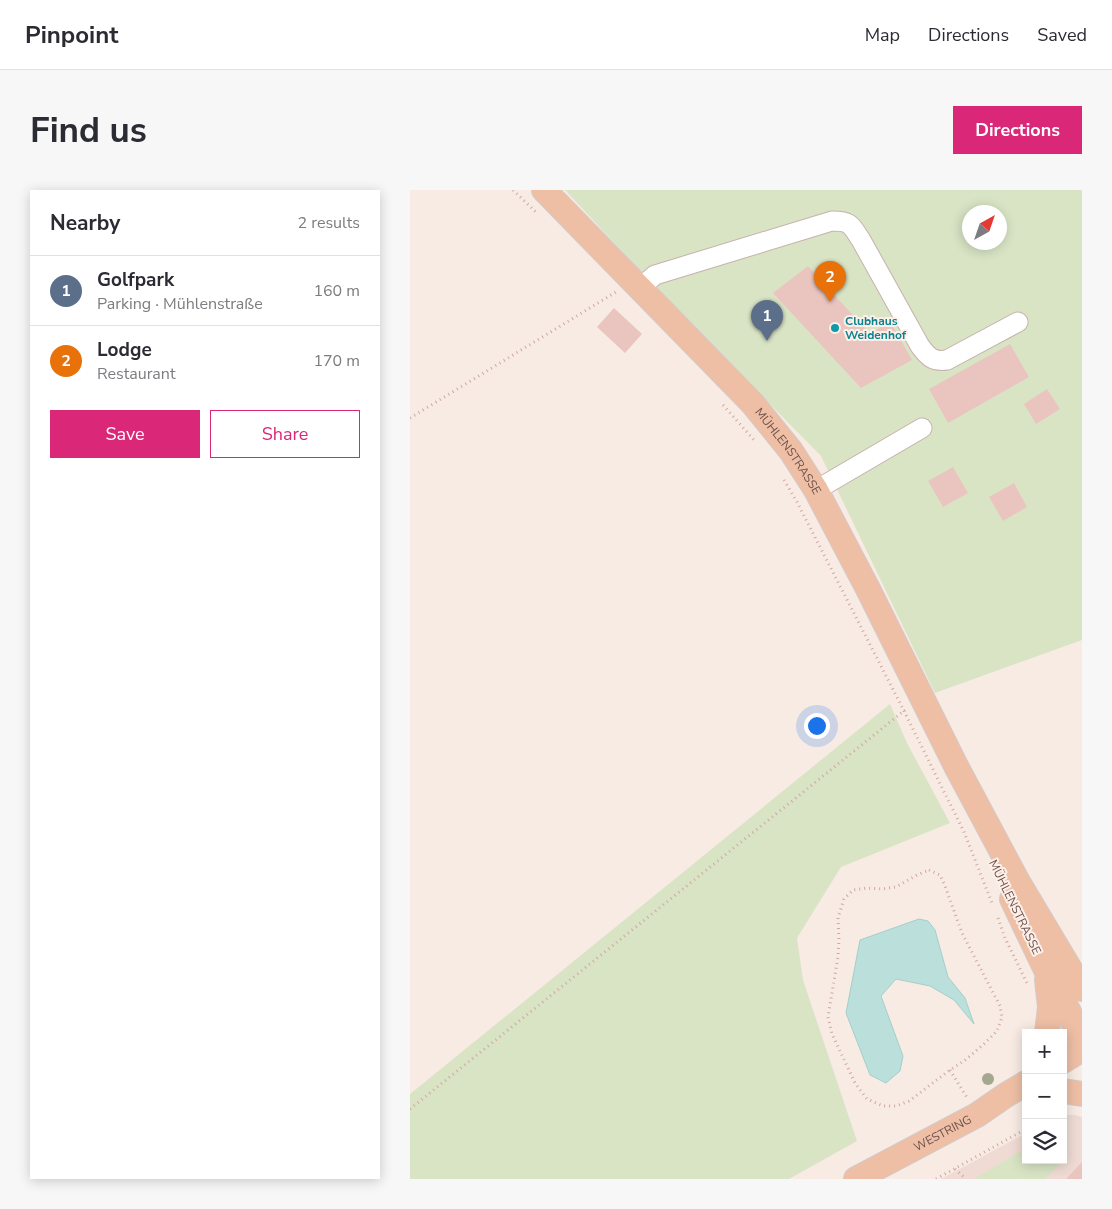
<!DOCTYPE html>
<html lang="en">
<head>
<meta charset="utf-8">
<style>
  body { margin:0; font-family:"Nunito Sans",sans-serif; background:#f7f7f7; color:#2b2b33 }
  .controls { position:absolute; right:15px; bottom:15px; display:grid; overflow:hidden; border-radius:0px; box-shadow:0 2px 12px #0003 }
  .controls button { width:45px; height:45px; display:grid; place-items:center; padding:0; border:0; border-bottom:1px solid #e1e1e2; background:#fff; color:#2b2b33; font:25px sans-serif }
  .compass { position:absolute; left:552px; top:15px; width:45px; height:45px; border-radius:50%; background:#fff; box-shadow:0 2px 12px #0003; rotate:40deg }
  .you { position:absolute; left:406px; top:535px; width:18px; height:18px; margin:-12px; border:4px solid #fff; border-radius:50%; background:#1a73e8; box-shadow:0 0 0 8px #1a73e833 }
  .badge { display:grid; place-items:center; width:32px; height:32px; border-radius:50%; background:#db2777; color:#fff; font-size:16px; font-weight:700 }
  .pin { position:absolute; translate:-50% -41px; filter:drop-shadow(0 1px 2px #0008) }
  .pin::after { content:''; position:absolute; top:26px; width:18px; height:15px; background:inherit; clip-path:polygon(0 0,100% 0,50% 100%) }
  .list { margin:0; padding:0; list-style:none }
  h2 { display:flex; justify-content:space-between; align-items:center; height:65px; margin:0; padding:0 20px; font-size:21px }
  h2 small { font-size:16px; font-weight:400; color:#7c7c81 }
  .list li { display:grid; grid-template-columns:32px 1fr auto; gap:15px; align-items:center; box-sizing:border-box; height:70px; padding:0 20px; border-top:1px solid #e1e1e2 }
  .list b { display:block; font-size:19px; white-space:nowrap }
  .list p { margin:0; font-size:16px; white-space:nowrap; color:#7c7c81 }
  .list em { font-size:16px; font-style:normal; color:#7c7c81 }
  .actions { display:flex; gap:10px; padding:15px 20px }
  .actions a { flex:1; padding:11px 0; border:1px solid #db2777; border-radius:0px; text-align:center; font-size:18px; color:#db2777 }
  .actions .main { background:#db2777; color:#fff }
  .icon { flex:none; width:28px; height:28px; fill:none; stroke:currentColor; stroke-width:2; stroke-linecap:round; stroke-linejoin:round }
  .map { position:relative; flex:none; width:672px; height:989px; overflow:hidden; border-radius:0px }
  header { display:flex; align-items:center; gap:30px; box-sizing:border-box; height:70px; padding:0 25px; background:#fff; border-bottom:1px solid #e1e1e2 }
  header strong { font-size:24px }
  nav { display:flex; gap:28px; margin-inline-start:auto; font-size:18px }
  .intro { display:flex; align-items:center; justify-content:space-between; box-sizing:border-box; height:120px; padding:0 30px }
  h1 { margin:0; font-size:35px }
  .button { padding:12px 22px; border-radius:0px; background:#db2777; color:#fff; font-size:18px; font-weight:700 }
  main { display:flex; gap:30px; padding:0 30px }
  aside { flex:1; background:#fff; border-radius:0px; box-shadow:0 2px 12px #0003 }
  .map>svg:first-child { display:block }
  .residential { fill:#efdbd3 }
  .green { fill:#d9e4c5; fill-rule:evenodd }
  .water { fill:#bbdfda; stroke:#a3cfca }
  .building { fill:#eac5bf }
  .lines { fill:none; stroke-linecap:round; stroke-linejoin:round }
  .minor-casing { stroke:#c7b1ac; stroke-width:21 }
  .major-casing { stroke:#d3caca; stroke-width:26 }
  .path { stroke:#cea8a3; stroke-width:3; stroke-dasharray:1 4; stroke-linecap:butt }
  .minor { stroke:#fff; stroke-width:19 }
  .major { stroke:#eebfa5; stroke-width:24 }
  .tree { fill:#a3a88e }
  .culture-dot { fill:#0f9aa8; stroke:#fcf0e9; stroke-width:2 }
  .labels { text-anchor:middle; stroke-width:4; stroke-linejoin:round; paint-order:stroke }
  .culture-label { font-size:12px; font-weight:bold; fill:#0d838f; stroke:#fcf0e9; text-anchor:start }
  .street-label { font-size:12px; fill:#6d504d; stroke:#fcf0e9 }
</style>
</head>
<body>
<header>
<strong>Pinpoint</strong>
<nav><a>Map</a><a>Directions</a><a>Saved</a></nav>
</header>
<div class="intro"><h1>Find us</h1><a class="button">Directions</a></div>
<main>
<aside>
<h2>Nearby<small>2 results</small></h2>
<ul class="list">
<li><span class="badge" style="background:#5c6f8a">1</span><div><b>Golfpark</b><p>Parking · Mühlenstraße</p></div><em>160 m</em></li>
<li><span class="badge" style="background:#e8710a">2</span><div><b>Lodge</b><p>Restaurant</p></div><em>170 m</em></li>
</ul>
<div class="actions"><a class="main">Save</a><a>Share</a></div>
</aside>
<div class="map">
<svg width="672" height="989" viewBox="0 0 672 989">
  <rect width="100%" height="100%" fill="#f8ebe4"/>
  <path class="residential" d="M653,925H665L672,927V989H531L616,943V970H653Z"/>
  <path class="green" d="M155,0H672V450L525,503L411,266L247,99ZM560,22H590V52H560Z
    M480,514L497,553L540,633L431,677L387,748L393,790L447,951L379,989H0V904Z
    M616,958V970H653L635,989H564Z"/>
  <path class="water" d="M509,729L518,731L525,740L538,787L555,808L564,834L544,810L520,796L486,789L471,806L493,866L490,881L476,893L460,885L436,823L450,750Z"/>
  <path class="building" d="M398,76L460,144L480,131L502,170L451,198L363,103Z
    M204,118L232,144L215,163L187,137Z
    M600,154L619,187L538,233L519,199Z
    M637,199L650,219L626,234L614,214Z
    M543,277L558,303L533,317L518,291Z
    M604,293L617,317L593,331L579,307Z
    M672,972V989H656Z"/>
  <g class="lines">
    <g class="minor-casing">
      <path id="minor" d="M230,98L245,85L422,31C441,31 441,35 451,50L510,156C518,167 523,172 537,170L608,132
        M406,300L512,238"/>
    </g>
    <g class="major-casing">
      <g id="major">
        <path id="s1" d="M134,0L343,214L381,261L406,300L458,399L546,576L608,692L672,799"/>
        <path d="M602,709L635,778L659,822L672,854"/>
        <path d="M637,790L640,817L637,843"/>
        <path d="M653,871L672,859"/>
        <path d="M653,901L672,904"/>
        <path id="s2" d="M446,989L567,925L596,905L616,893"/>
      </g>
    </g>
    <path class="path" d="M103,0L128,24
      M313,215L345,251
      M0,228L206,102
      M374,290L387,312L494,521L554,642L582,713
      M519,680L530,685L535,696L552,743L590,816L592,827L587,841L574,854L554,871L540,880L499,911L486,916H473L457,909L445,893L422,844L418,827L428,767L429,749L428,728L434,709L443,700L457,698L472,699L486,697L507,685Z
      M588,728L595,748L617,793
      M540,880L558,909
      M0,919L495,520
      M545,979L556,989
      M526,989L616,939"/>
    <use href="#minor" class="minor"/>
    <use href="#major" class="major"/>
  </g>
  <circle class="tree" cx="578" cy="889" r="6"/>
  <circle class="culture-dot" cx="425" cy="138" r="5"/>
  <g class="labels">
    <g class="culture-label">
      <text x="435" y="135">Clubhaus<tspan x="435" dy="14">Weidenhof</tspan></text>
    </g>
    <g class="street-label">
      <text dy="4" stroke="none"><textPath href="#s1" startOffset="358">MÜHLENSTRASSE</textPath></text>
      <text transform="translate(605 717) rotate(64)" y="4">MÜHLENSTRASSE</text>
      <text dy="4" stroke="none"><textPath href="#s2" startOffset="98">WESTRING</textPath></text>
    </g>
  </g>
</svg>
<div class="controls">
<button>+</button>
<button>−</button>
<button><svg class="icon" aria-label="layers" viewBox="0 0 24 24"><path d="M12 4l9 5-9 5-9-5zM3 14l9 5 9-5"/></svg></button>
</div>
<svg class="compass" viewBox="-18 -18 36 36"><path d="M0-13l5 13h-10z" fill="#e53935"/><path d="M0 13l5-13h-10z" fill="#7c7c81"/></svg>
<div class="you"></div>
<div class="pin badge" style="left:357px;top:151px;background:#5c6f8a">1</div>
<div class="pin badge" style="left:420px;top:112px;background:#e8710a">2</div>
</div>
</main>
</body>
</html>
